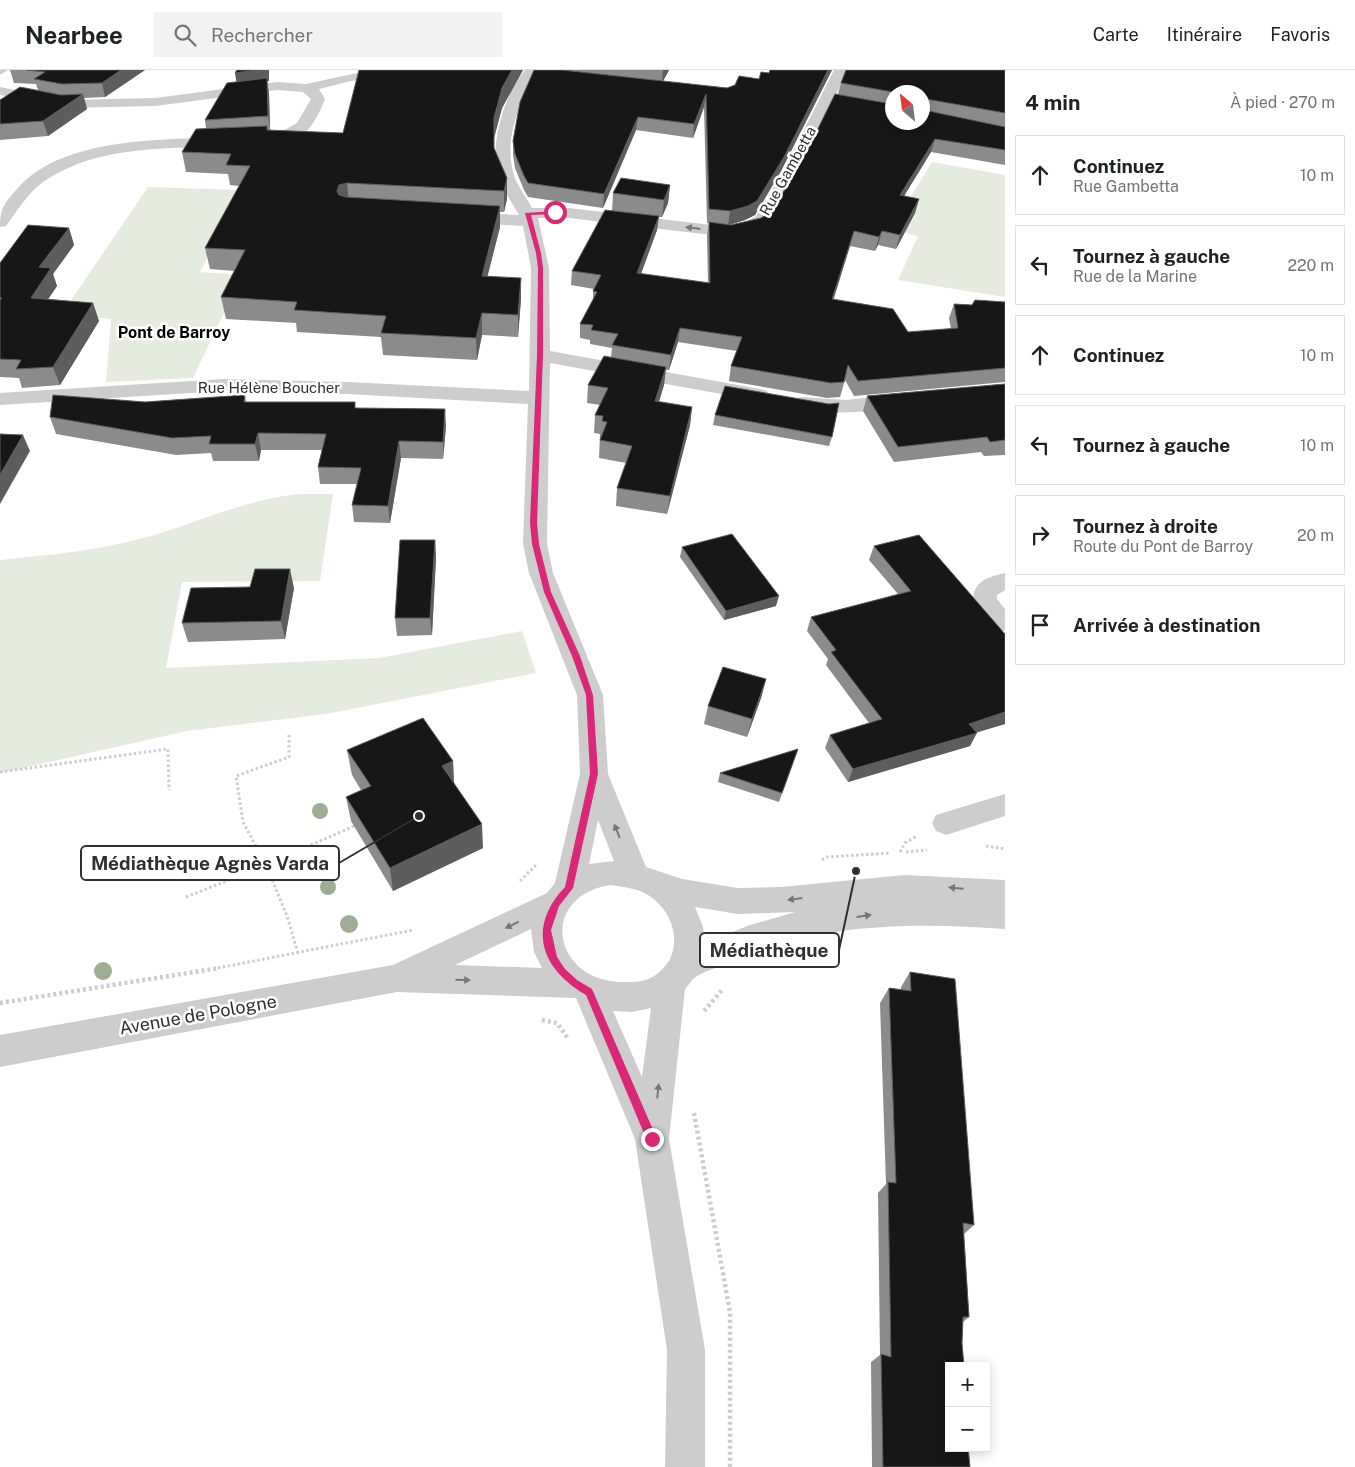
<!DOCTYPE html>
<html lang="fr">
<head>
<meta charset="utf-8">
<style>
  body { margin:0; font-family:"Public Sans",sans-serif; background:#f2f2f2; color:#202124 }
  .controls { position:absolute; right:15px; bottom:15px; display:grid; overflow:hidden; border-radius:0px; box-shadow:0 2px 12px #0003 }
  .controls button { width:45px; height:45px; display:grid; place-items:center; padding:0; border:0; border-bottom:1px solid #e0e0e0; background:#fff; color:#202124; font:25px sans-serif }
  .compass { position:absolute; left:885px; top:15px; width:45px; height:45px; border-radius:50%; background:#fff; box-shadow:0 2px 12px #0003; rotate:332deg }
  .stop { position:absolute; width:15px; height:15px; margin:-11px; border:4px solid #db2777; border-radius:50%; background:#fff }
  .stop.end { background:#db2777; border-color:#fff; box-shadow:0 1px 5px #0008 }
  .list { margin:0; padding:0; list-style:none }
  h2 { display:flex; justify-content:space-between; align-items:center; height:65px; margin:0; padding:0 20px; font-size:21px }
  h2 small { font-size:16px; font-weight:400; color:#757577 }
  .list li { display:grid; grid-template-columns:32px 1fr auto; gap:15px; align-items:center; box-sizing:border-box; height:80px; margin:0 10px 10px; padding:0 10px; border:1px solid #e0e0e0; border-radius:0px }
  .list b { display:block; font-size:19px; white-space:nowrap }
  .list p { margin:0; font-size:16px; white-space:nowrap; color:#757577 }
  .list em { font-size:16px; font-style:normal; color:#757577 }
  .icon { flex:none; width:28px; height:28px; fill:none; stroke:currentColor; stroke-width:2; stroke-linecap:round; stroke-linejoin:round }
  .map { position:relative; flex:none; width:1005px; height:1397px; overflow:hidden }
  header { display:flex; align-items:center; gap:30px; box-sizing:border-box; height:70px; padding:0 25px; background:#fff; border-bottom:1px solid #e0e0e0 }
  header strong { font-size:24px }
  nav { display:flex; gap:28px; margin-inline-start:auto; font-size:18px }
  .search { width:350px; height:45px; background:#f2f2f2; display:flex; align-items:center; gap:12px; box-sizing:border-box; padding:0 18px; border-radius:0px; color:#757577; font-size:19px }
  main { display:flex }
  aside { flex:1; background:#fff }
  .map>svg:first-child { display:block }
  .green { fill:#e5ecdf }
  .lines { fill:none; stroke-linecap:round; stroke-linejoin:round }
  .path-far1 { stroke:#cdcdcd; stroke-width:3; stroke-dasharray:2.5 2.5; stroke-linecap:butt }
  .path { stroke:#cdcdcd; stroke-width:4.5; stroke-dasharray:3 3; stroke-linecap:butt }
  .minor { fill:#cdcdcd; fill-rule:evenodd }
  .tree { fill:#9fad95 }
  .wall { fill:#8b8b8b; fill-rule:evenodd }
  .shaded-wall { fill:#5d5d5d }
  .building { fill:#171717; stroke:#5d5d5d }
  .oneway { fill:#777 }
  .route { fill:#db2777 }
  .labels { text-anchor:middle; stroke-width:5; stroke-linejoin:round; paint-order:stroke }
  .far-street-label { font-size:15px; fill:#303030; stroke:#fff }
  .far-neighbourhood-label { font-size:16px; font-weight:bold; fill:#000; stroke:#fff }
  .street-label { font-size:18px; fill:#303030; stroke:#fff }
  .leader { fill:none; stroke:#303030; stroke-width:2 }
  .callout-dot { fill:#303030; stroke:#fff; stroke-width:2 }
  .callout { fill:#fff; stroke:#303030; stroke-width:2 }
  .callout-label { font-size:19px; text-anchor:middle; font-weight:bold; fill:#303030 }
</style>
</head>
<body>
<header>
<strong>Nearbee</strong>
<div class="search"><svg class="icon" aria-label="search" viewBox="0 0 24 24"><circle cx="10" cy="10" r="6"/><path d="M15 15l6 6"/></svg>Rechercher</div>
<nav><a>Carte</a><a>Itinéraire</a><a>Favoris</a></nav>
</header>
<main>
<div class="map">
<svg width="1005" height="1397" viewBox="0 0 1005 1397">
  <rect width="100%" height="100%" fill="#fff"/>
  <path class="green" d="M932,92L1005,105V227L898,210L918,166L890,160Z
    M148,117L241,120L200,202L242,205L193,308L106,312L111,249L61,245Z
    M298,424H333L320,511L182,512L166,598L379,588L522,561L536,603L326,644L187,661L0,703V490C51,485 101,480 151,466C200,451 246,430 298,424Z"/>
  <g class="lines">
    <path class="path-far1" d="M289,665V687L236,706L243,752L266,795L287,846L298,883
      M0,702L168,679L169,720
      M986,776L1005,779
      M900,782L905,773L917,766
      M906,782L927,780
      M822,790L827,787L890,783
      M520,811L537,794
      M186,827L257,799L354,756
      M213,899L413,860"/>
    <path class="path" d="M0,933L219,898
      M704,941L723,919
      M542,950L557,953L569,970
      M694,1043L730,1242V1397"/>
    <path class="minor" d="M0,0H8L0,5Z
      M371,0H410L403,4L351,11L319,19L325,29C320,41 314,56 303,64C286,76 259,75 239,76C175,79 99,73 43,112C28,123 17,141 6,156L0,157C0,138 5,132 18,118C75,55 204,75 281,62L297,53L311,29L303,22L277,20L155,36L66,38L0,25V17L66,30L155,28L277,12L306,14Z
      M525,0H540C519,30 501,74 516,111C521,120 527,129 532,138H569L728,157L746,152L756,146L783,102L834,0H848L799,102L768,153L758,160L728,167L569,148H538L549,198L550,281L760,319L767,321L770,325L767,329L760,331L550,293L547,474L553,503L603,625L608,704L646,797L682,809L738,818L781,817L905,805L1005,810V859C913,852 816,853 730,892C720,897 700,902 692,910C690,913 688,916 685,919L669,1069L705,1280V1397H665L667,1280L635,1069L576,928L397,922L0,997V965L393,895L547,823L555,813L580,704L577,625L529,503L523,474L528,334L347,324L223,321L0,335V323L223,309L347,312L529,321L531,198L523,156L463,152L457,151L455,147L457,143L463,142L519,145C513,134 505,123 500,111C487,79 504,25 525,0ZM598,750L614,791L589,794ZM611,815C623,817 637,818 648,825C677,843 686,886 654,906C643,913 633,912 621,912C552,910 538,826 611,815ZM695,837L738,844L795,842L747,856L705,874L703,857ZM531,859L534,882L542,898L455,895ZM651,938L642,1007L613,941L632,942Z
      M901,324L908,326L911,330L908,334C874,343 830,346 795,337L792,333L795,329L802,327L846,330Z
      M1005,503V520L997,525V529L1005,539V561C987,555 962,532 979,514C986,507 997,505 1005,503Z
      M1005,724V746L946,765L936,761L932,753L936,745Z"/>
  </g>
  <g class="tree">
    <circle cx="320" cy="741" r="8"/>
    <circle cx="328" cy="817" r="8"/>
    <circle cx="349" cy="854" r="9"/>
    <circle cx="103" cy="901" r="9"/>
  </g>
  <path class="wall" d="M10,0H145L105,27L84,28L87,39L48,66L0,70V30L38,20L36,14L14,13Z
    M237,0H269V11H267L269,23L270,61L343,63L359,0H523L502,38L494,68V78L507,108V129L504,142H500V157L487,207L521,229L518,267L482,265L477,290L383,285L381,267L297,262L296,253L226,249L221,227L234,201L210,199L205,178L239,116L230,115L228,104L186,102L182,82L206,58L205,50L237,12L235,3Z
    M534,0H669L663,11L727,18L759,9L769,3L770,0H832L781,101L755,145L745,150L730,155L761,148L772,141L803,89L838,24L841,13L1005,0V95L931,82L904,126L919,129L915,143L896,179L878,175L875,181L850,176L833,230L908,262L951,259L949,248L954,234L972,235L1005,232V312L854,326L845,310L840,327L827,328L729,311L731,296L737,281L678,272L669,300H666L664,315L659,332L692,337L690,355L667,444L616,436L617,418L626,393L599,388L600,364L594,363L595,345L600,335L587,333L588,315L611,287L612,278L590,274V270L580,268V254L593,230V221L594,219L571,215L572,201L612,141L613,123L670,115L668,133L662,147H659L657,160L641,204L708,213L707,166L709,153H707L704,37L693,68L636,60L603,138L528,127L524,120L515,98L513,85V71ZM892,22H922L892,52Z
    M69,158L74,175L53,204L57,216L48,229L93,233L99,251L60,315L22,318L19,308L0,307V193Z
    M1005,314V385L984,386L981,382L894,392L863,341L867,326Z
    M245,325L246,332L355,338L446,356L443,389L401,388L390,453L354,452L352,435L357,414H320L318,397L322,380H261L259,391H213L211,383L176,385L56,364L50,347L145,332Z
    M715,345L832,367L829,376L713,355Z
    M919,465L1005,654L976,662L970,676L848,712L825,678L830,665L869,653L826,595L828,589L807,561L811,547L898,524L869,490L874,476Z
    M435,470L436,488L432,565L397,566L395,548Z
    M682,477L776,536L724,550L680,487Z
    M250,517L294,518L285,569L188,572L182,553Z
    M766,609L761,628L747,667L704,654L708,636Z
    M798,679L779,732L718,712L720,703Z
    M347,680L453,691L454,712L483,778L393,821L351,751L346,727L361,720L352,705Z
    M910,902L974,1155L964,1164L969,1247L963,1252L962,1273L970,1397H872L871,1292L880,1285L878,1123L886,1114L880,933L889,918L901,920V917Z"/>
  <path class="shaded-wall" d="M121,0H145L105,27L102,13Z
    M257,0H269V11H267L269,23L270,61L268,46L237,15L235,3Z
    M512,0H523L502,38L494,68V48L502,18Z
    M663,0H669L662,13Z
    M828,0H832L781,101L755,145L745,150L728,155L730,141Z
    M83,24L87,39L48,66L43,51Z
    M706,24L704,37L693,68L694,54Z
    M638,47L636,60L603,138L604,124Z
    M935,69L931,82L896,139L900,125Z
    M507,108V129L504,142V121Z
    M347,113L349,134L341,136L337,121L339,115Z
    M670,115L668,133L662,147L664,130Z
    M919,129L915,143L896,179L900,165Z
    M500,136V157L482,228V206Z
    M659,146L657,160L636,217L637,203Z
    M69,158L74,175L53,204L57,216L37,246L31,228L39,197Z
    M854,161L850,176L829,244L832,229Z
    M882,161L878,175L875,181L879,167Z
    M521,208V229L518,267V245Z
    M93,233L99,251L60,315L53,297Z
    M482,243V265L477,290L476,268Z
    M680,258L678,272L669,300L671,285Z
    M666,297L664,315L653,349L655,331Z
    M692,337L690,355L667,444L670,426Z
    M445,339L446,356L443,389V372Z
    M258,363L261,380L259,391L255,374Z
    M23,365L30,381L0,434V405Z
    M399,371L401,388L390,453L388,436Z
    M435,470L436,488L432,565L430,548Z
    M290,499L294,518L285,569L281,551Z
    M779,526L776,536L724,550L726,541Z
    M766,609L761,628L747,667L752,649Z
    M1005,642V654L962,667L969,654Z
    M977,663L970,676L848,712L853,699Z
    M453,691L454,716L442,696Z
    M482,754L483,778L393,821L390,798Z"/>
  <path class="building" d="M26,0H121L102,13L62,14L34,9L45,2Z
    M237,0H257L235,3Z
    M359,0H512L502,18L494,48V78L507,108L504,121L347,113L339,115L337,121L339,125L346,127L500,136L482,206L521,208L518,245L482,243L476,268L381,263L386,246L294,240L297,232L221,227L245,180L205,178L250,96L226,95L231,84L182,82L196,59L267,56V60L343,63Z
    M534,0H562L727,18L735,15L739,6L759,9L761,2L769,3L770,0H828L784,87L757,131L748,136L730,141L709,139L706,24L694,54L638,47L604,124L528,113L524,106L515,84L513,71L520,32Z
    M846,0H1005V43L926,29L924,31V40L1005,57V80L935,69L900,125L919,129L900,165L882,161L879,167L854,161L832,229L893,239L908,262L958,258L954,234L972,235L975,230L1005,232V298L858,311L848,295L844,312L831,313L731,296L742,267L680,258L671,285L612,275L618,264L591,260L593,255L580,254L597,222L593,221L601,205L572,201L605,140L659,146L637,203L710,213L709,152L731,155L761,148L772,141L803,89L835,24L892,34V52H922V22H893L841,13Z
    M267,8L268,46L205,50L227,13Z
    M20,17L61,25L83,24L43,51L0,54V30Z
    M621,108L670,115L664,130L613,123Z
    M28,155L69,158L39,197L51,198L31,228L93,233L53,297L16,299L21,290L0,289V230L2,228H0V193Z
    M604,286L666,297L655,331L692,337L670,426L617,418L632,376L600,370L607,352L602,351L603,346L595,345L608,318L588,315Z
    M1005,314V370L990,372L987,367L898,377L867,326Z
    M725,316L829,334L839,333L832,367L715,345Z
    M53,325L145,332L245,325L244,332H355V338L445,339L443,372L399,371L388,436L352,435L361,398L318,397L326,364L258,363L255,374H209L211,366L172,368L50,347Z
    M0,364L23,365L0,405Z
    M732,464L779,526L726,541L682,477Z
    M919,465L1005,564V642L969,654L977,663L853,699L830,665L882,649L831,582L836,580L811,547L911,521L874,476Z
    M400,470H435L430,548H395Z
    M255,499H290L281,551L182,553L191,518L250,517Z
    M723,597L766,609L752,649L708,636Z
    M423,648L453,691L442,696L482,754L390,798L346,727L371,716L347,680Z
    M798,679L782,723L720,703Z
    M910,902L955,909L974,1155L963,1153L969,1247H963L962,1273L964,1296H949V1378H968L970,1397H883L881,1284L891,1287L888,1112L896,1113L889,918L911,921Z"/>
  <defs><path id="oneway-solid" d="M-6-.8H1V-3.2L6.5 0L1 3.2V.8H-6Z" transform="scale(1.25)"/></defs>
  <g class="oneway">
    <use href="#oneway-solid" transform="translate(693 158) rotate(-173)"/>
    <use href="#oneway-solid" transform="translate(617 761) rotate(-112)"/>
    <use href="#oneway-solid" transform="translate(956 818) rotate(-175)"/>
    <use href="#oneway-solid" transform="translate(795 829) rotate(173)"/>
    <use href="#oneway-solid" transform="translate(864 846) rotate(-8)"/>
    <use href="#oneway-solid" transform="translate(512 855) rotate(154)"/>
    <use href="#oneway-solid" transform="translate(463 910) rotate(2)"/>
    <use href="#oneway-solid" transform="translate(658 1021) rotate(-84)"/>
  </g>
  <path class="route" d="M556,141L555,144L531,145L541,183L543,198V285L537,453L539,474L551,522L580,586L593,625L598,704L573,818L559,836L551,860L557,887L565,899L577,910L592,919L657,1069L652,1074L648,1073L586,925C540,898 527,857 565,817L590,704L586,625L572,586L544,522L532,474L530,453L537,285L538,198L536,183L525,143Z"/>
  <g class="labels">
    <g class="far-street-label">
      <text transform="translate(788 101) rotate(-61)" y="5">Rue Gambetta</text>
      <text x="269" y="323">Rue Hélène Boucher</text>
    </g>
    <g class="far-neighbourhood-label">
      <text x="174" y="268">Pont de Barroy</text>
    </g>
    <g class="street-label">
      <text transform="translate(198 945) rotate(-10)" y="6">Avenue de Pologne</text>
    </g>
  </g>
  <path class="leader" d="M419 746L339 793M856 801L839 880"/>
  <g class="callout-dot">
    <circle cx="419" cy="746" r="5"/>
    <circle cx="856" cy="801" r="5"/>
  </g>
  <g class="callout">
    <rect x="81" y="776" width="258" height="34" rx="5"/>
    <rect x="700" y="863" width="139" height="34" rx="5"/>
  </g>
  <g class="callout-label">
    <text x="210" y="800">Médiathèque Agnès Varda</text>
    <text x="769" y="887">Médiathèque</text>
  </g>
</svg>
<div class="controls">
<button>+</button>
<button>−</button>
</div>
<svg class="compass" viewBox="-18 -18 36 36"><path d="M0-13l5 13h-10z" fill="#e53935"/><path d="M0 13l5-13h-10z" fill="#757577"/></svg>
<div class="stop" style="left:555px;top:142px"></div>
<div class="stop end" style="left:652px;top:1069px"></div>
</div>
<aside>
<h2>4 min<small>À pied · 270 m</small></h2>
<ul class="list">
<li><svg class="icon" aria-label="ahead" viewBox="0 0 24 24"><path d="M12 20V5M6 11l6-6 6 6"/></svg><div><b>Continuez</b><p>Rue Gambetta</p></div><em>10 m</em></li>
<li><svg class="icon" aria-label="left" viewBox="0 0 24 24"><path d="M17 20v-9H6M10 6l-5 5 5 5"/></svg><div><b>Tournez à gauche</b><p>Rue de la Marine</p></div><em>220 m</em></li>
<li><svg class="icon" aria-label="ahead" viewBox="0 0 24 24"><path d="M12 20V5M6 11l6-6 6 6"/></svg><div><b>Continuez</b></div><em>10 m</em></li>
<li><svg class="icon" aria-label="left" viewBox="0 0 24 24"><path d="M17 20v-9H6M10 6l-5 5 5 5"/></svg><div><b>Tournez à gauche</b></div><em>10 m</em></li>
<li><svg class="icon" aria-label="right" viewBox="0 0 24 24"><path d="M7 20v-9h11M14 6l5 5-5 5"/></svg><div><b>Tournez à droite</b><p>Route du Pont de Barroy</p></div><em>20 m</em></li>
<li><svg class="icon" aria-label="arrive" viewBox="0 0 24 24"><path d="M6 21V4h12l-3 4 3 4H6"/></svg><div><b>Arrivée à destination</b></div></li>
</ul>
</aside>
</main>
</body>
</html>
